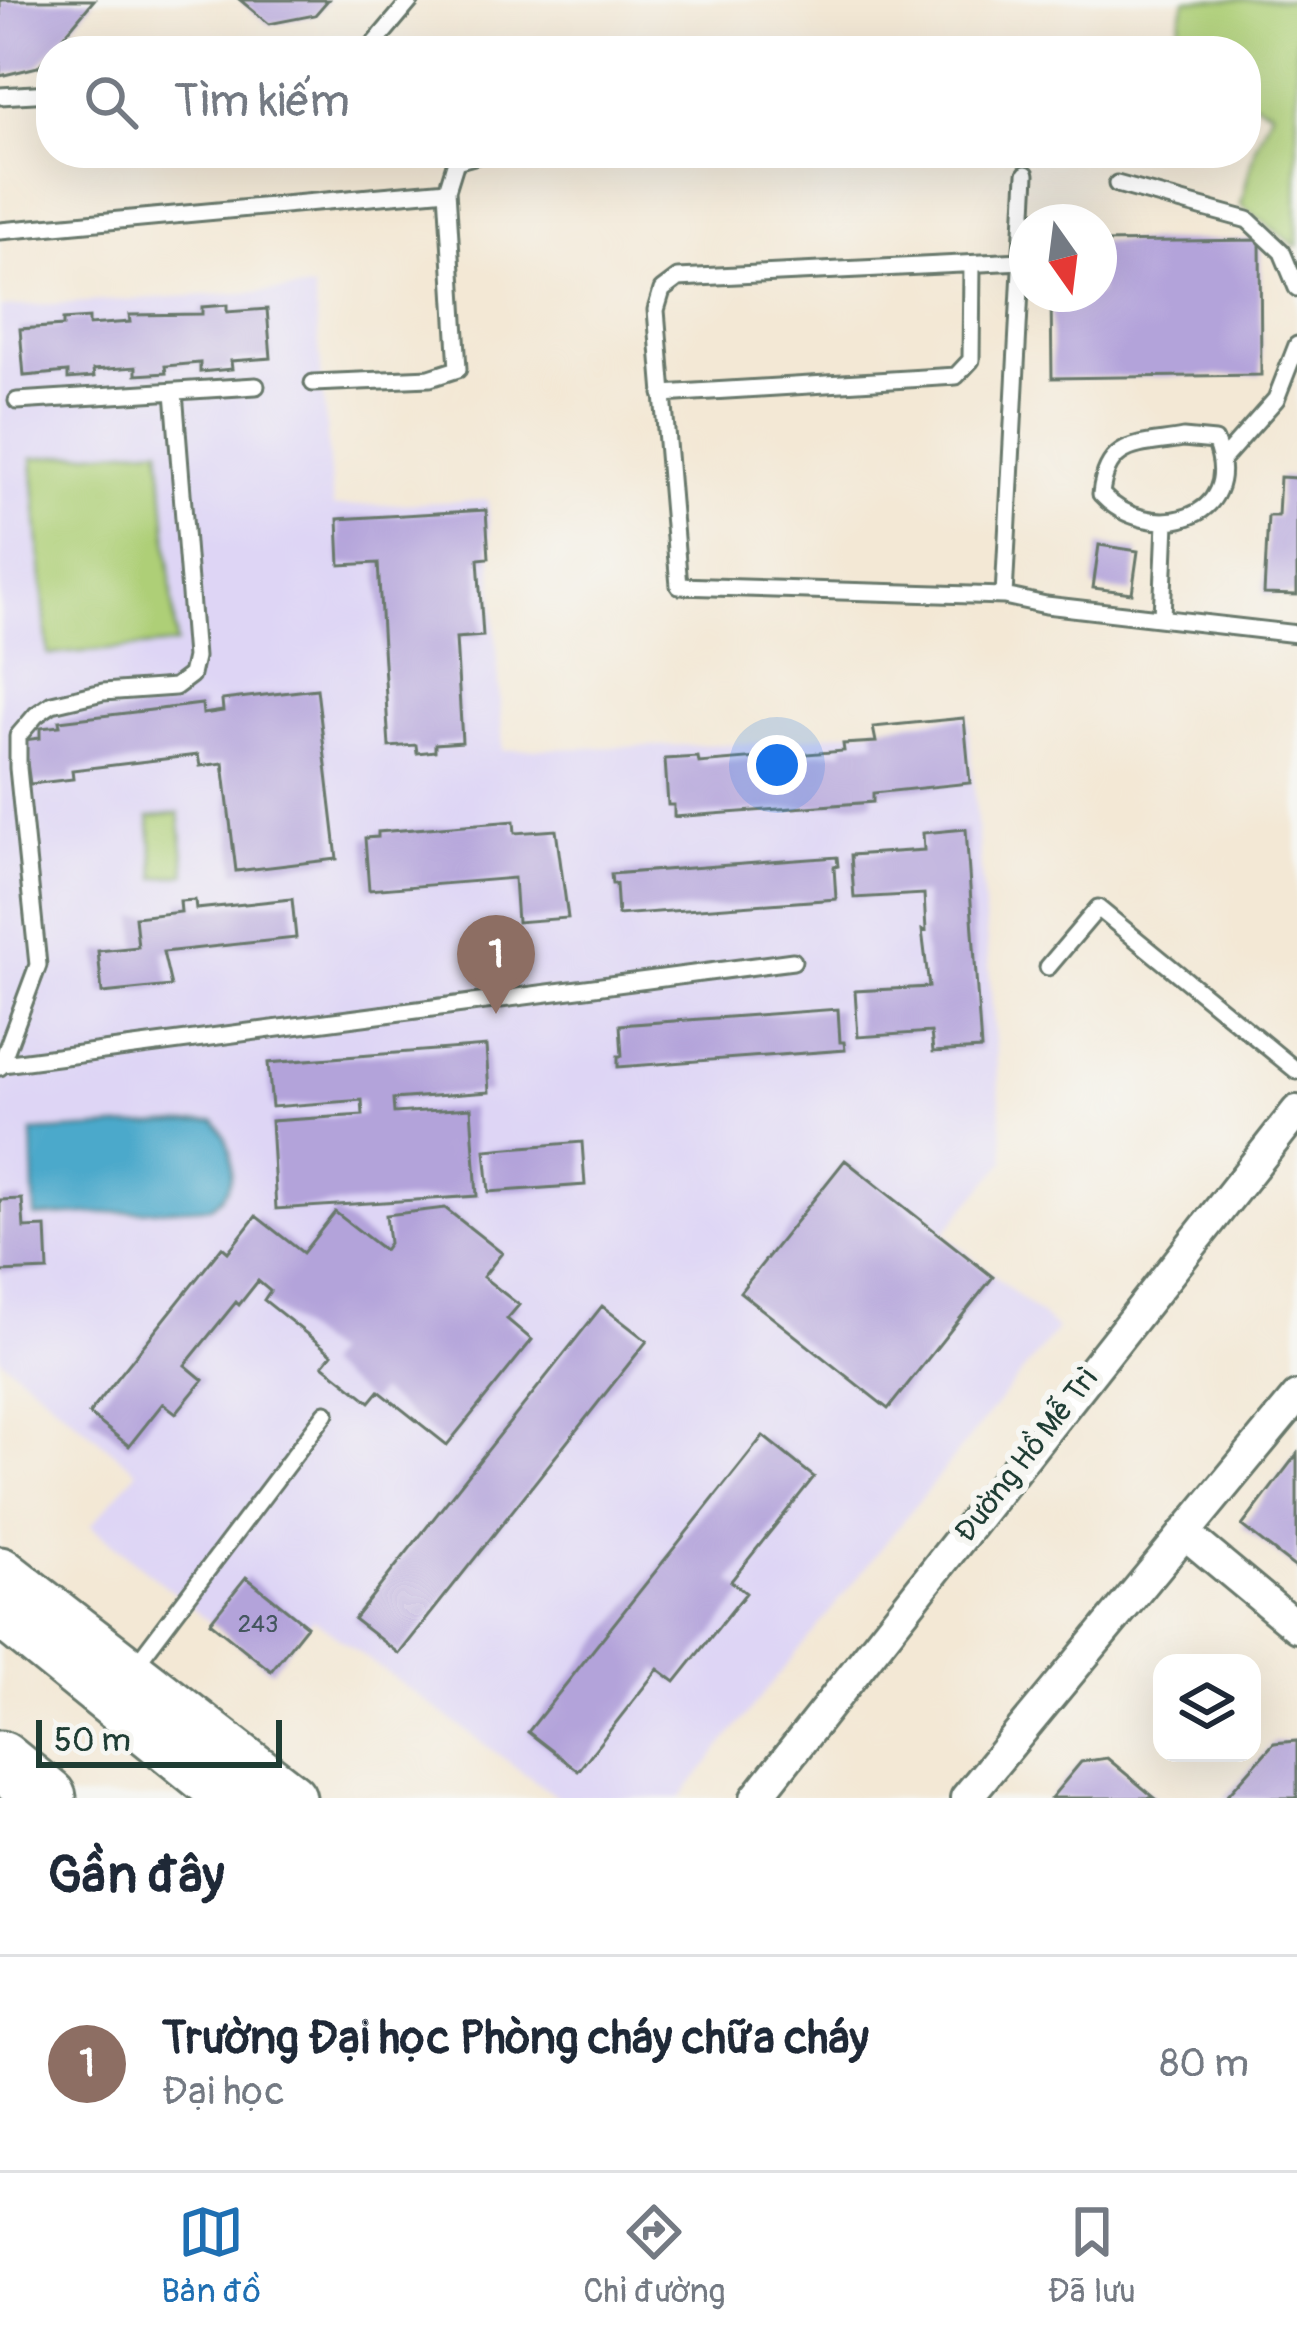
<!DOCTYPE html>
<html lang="vi">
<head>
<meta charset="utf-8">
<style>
  body { margin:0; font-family:Pangolin,sans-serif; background:#f6f6f7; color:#1f2937 }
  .controls { position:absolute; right:36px; bottom:36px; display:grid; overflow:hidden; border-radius:24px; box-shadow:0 12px 48px #0002 }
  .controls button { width:108px; height:108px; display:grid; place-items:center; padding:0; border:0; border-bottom:3px solid #e0e1e3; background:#fff; color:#1f2937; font:60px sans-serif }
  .compass { position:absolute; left:1009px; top:204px; width:108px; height:108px; border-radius:50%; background:#fff; box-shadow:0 12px 48px #0002; rotate:166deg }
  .scale { position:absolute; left:36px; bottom:30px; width:246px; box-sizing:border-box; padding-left:12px; border:6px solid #1f3d34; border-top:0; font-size:33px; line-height:42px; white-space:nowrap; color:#1f3d34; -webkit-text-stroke:9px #f6f6f2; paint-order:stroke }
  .you { position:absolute; left:777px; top:765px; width:42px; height:42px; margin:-30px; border:9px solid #fff; border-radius:50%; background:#1a73e8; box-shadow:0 0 0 18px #1a73e833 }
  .badge { display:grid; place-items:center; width:78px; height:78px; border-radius:50%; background:#1f6fb2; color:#fff; font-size:39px; font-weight:700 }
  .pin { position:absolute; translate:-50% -99px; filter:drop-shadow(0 3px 6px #0008) }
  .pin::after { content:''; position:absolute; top:63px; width:42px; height:36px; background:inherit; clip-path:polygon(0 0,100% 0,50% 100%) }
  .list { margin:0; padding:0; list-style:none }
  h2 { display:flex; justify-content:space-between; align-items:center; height:156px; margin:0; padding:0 48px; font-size:51px }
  h2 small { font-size:39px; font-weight:400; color:#747a83 }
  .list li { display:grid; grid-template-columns:78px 1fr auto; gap:36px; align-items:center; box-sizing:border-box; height:216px; padding:0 48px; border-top:3px solid #e0e1e3 }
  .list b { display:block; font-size:45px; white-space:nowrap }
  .list p { margin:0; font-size:39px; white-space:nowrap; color:#747a83 }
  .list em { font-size:39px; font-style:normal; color:#747a83 }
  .icon { flex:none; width:66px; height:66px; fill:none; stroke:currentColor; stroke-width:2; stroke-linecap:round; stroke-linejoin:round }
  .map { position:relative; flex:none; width:1297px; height:1798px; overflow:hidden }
  .search { position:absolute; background:#fff; box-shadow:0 12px 48px #0002; left:36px; right:36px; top:36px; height:132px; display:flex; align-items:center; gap:30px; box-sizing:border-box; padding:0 42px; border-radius:48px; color:#747a83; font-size:45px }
  .sheet { height:372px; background:#fff }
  nav { display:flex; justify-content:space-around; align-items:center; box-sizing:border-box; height:168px; border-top:3px solid #e0e1e3; background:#fff; font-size:33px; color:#747a83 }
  nav a { display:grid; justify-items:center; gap:6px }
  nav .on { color:#1f6fb2 }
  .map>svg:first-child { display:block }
  .built { fill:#ded5f5 }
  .green { fill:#aecf77; stroke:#668656; stroke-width:3 }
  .water { fill:#4ca9cb; stroke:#367380; stroke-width:3 }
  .building { fill:#b3a3da }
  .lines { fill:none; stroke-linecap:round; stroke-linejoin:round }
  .lane-casing { stroke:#69796c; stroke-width:21 }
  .street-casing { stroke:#69796c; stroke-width:36 }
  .primary-casing { stroke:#69796c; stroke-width:57 }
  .highway-casing { stroke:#69796c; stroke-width:63 }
  .lane { stroke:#fff; stroke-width:15 }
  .street { stroke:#fff; stroke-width:30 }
  .primary { stroke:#fff; stroke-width:51 }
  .highway { stroke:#fff; stroke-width:57 }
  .labels { text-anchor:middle; stroke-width:12; stroke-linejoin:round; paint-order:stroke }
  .number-label { font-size:24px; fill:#44565e }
  .street-label { font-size:30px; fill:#1f3d34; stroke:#f6f6f2 }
</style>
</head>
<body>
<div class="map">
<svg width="1297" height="1798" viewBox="0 0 1297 1798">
  <rect width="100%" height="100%" fill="#f6f6f2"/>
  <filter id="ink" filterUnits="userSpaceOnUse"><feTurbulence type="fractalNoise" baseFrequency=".00833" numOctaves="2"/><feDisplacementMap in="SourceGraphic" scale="24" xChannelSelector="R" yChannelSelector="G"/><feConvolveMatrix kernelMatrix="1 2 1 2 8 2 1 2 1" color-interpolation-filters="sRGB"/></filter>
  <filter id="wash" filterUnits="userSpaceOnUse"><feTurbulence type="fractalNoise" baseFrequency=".004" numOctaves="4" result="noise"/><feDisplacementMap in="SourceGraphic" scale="48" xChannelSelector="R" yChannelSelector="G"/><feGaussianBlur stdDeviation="2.7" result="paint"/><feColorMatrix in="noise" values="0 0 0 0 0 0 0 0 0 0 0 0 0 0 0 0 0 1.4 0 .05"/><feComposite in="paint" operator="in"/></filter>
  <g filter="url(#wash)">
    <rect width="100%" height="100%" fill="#f3e8d5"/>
    <path class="built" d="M314,289L333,507L488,500L503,750L772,743L968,714L1005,1161L944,1233L1057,1329L680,1798H558L313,1619L271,1671L91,1526L137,1471L0,1358V307Z"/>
    <path class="green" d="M1185,0H1297V247L1241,205L1255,147L1272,110L1246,99V51H1173Z
      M160,447L176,644L48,655L32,458Z
      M179,813L186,874L156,878L149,817Z"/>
    <path class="water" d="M215,1121C235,1147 242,1188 209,1207L35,1217L32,1132Z"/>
    <g id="blocks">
      <path class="building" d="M0,0H94L38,67L0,76Z
        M240,0H328L315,15L269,24Z
        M1260,240L1261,375L1052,378L1051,294H1099V242Z
        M227,305V312L267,309L271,358L231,361L232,369L200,372V363L165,366L166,373L136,375V367L93,370L94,377L68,379V372L24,376L20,329L63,326V320L89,318V325L130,322L129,315L202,314V307Z
        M1280,477L1297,478V595L1264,594L1268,516H1278Z
        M486,510L489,558L478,559L483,636L456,638L462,742L435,744V751L417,753L416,745L389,747L378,563L340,565L338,519Z
        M1099,545L1138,551L1132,593L1093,588Z
        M317,689L337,859L236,871L223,763L200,766L198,755L72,770L73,779L30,784L24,740L40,738V728L60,726L59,721L202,704L203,714L223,711L222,700Z
        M964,718L970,783L873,793V802L674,817V805H668L665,759L698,757L699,763L844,751L843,744L876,742L873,727Z
        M514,821L515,833L556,830L568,918L517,922L514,878L369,890L365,838L378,837V832Z
        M966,829L981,1049L933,1052L931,1032L858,1037L855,991L929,987L922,930L926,931L924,894L854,898L851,855L924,850L923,833Z
        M837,857L838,866L834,867L836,899L618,915L616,884H612L611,874Z
        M292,899L296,938L163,952L171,986L102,993L98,951L138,947L135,917L181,912L180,901L195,900L196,909Z
        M838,1009L840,1042H844L845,1050L618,1067V1056H622L620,1025Z
        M486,1046L489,1092L393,1099L394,1113L471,1108L477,1196L276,1209L271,1121L363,1115L362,1100L272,1107L268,1063Z
        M582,1142L585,1185L489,1192L485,1150Z
        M845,1160L993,1277L888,1409L740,1292Z
        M22,1199L24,1228L46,1227L48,1270L0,1272V1200Z
        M445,1208L502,1253L483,1277L519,1305L507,1319L532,1340L447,1445L379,1391L370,1402L323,1365L332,1354L264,1300L270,1291L258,1281L239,1305L236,1302L185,1365L203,1380L176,1413L163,1403L129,1446L89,1414L222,1247L228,1252L256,1216L303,1253L335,1212L384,1250L389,1243L386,1215Z
        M602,1306L647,1341L399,1654L354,1619Z
        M763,1436L814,1477L731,1581L746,1593L675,1682L658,1669L578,1771L528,1732Z
        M1297,1454V1569L1242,1526Z
        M246,1577L307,1626L271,1671L210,1622Z
        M1297,1741V1798H1225L1274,1743Z
        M1107,1758L1155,1798H1051L1081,1762Z"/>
    </g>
  </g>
  <g filter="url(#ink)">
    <use href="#blocks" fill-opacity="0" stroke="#69796c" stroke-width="3"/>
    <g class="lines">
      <g class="lane-casing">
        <path id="lane" d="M368,51L411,0
          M0,96L51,93
          M1026,174L1004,596L1046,605L1297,634
          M1117,184L1248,220L1282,252L1297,288
          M0,231L447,190L456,161L485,153
          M313,383L430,378L458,369L447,190
          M662,394L956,376L971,360L972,264
          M17,401L256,386
          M1183,438L1215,441C1248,521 1148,545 1101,494C1107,440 1138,446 1183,438Z
          M1222,460L1276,399L1297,345
          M1004,596L679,586L656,310L662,290L678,278L1022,261
          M1162,617L1166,522
          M1048,967L1098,908L1297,1071
          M3,1064L793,961
          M0,1067L38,965L18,768V736L36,715L52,704L103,692L175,687L191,675L195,657L174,392
          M134,1667L326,1413"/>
      </g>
      <g class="street-casing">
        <path id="street" d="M1184,1533L1297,1627
          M756,1798L1297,1111
          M966,1798L1297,1397"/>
      </g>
      <g class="primary-casing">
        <path id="primary" d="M0,1573L290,1798"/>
      </g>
      <g class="highway-casing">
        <path id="highway" d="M0,1606L237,1798
          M0,1760L47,1798"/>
      </g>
      <use href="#lane" class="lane"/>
      <use href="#street" class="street"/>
      <use href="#primary" class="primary"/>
      <use href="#highway" class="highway"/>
    </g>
  </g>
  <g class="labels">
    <g class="number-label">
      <text x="258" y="1632">243</text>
    </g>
    <g class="street-label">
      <text transform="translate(1026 1455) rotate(-52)" y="10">Đường Hồ Mễ Trì</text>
    </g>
  </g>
</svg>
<div class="controls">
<button><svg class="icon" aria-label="layers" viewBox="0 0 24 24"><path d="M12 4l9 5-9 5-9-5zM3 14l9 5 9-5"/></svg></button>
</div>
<svg class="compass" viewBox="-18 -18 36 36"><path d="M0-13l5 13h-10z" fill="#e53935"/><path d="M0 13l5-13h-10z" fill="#747a83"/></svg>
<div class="scale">50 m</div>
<div class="you"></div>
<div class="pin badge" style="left:496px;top:1014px;background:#8d6e63">1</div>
<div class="search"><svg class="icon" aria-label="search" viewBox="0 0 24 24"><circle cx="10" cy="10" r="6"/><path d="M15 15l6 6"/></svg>Tìm kiếm</div>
</div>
<section class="sheet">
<h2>Gần đây<small></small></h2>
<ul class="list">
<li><span class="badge" style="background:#8d6e63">1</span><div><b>Trường Đại học Phòng cháy chữa cháy</b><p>Đại học</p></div><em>80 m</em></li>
</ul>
</section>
<nav>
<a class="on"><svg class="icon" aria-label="map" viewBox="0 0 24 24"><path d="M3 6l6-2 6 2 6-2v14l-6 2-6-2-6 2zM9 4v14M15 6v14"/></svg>Bản đồ</a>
<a><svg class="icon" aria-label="directions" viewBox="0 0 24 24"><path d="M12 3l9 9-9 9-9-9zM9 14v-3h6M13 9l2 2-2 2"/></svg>Chỉ đường</a>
<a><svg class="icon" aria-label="saved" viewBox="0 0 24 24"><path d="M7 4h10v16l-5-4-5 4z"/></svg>Đã lưu</a>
</nav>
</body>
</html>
